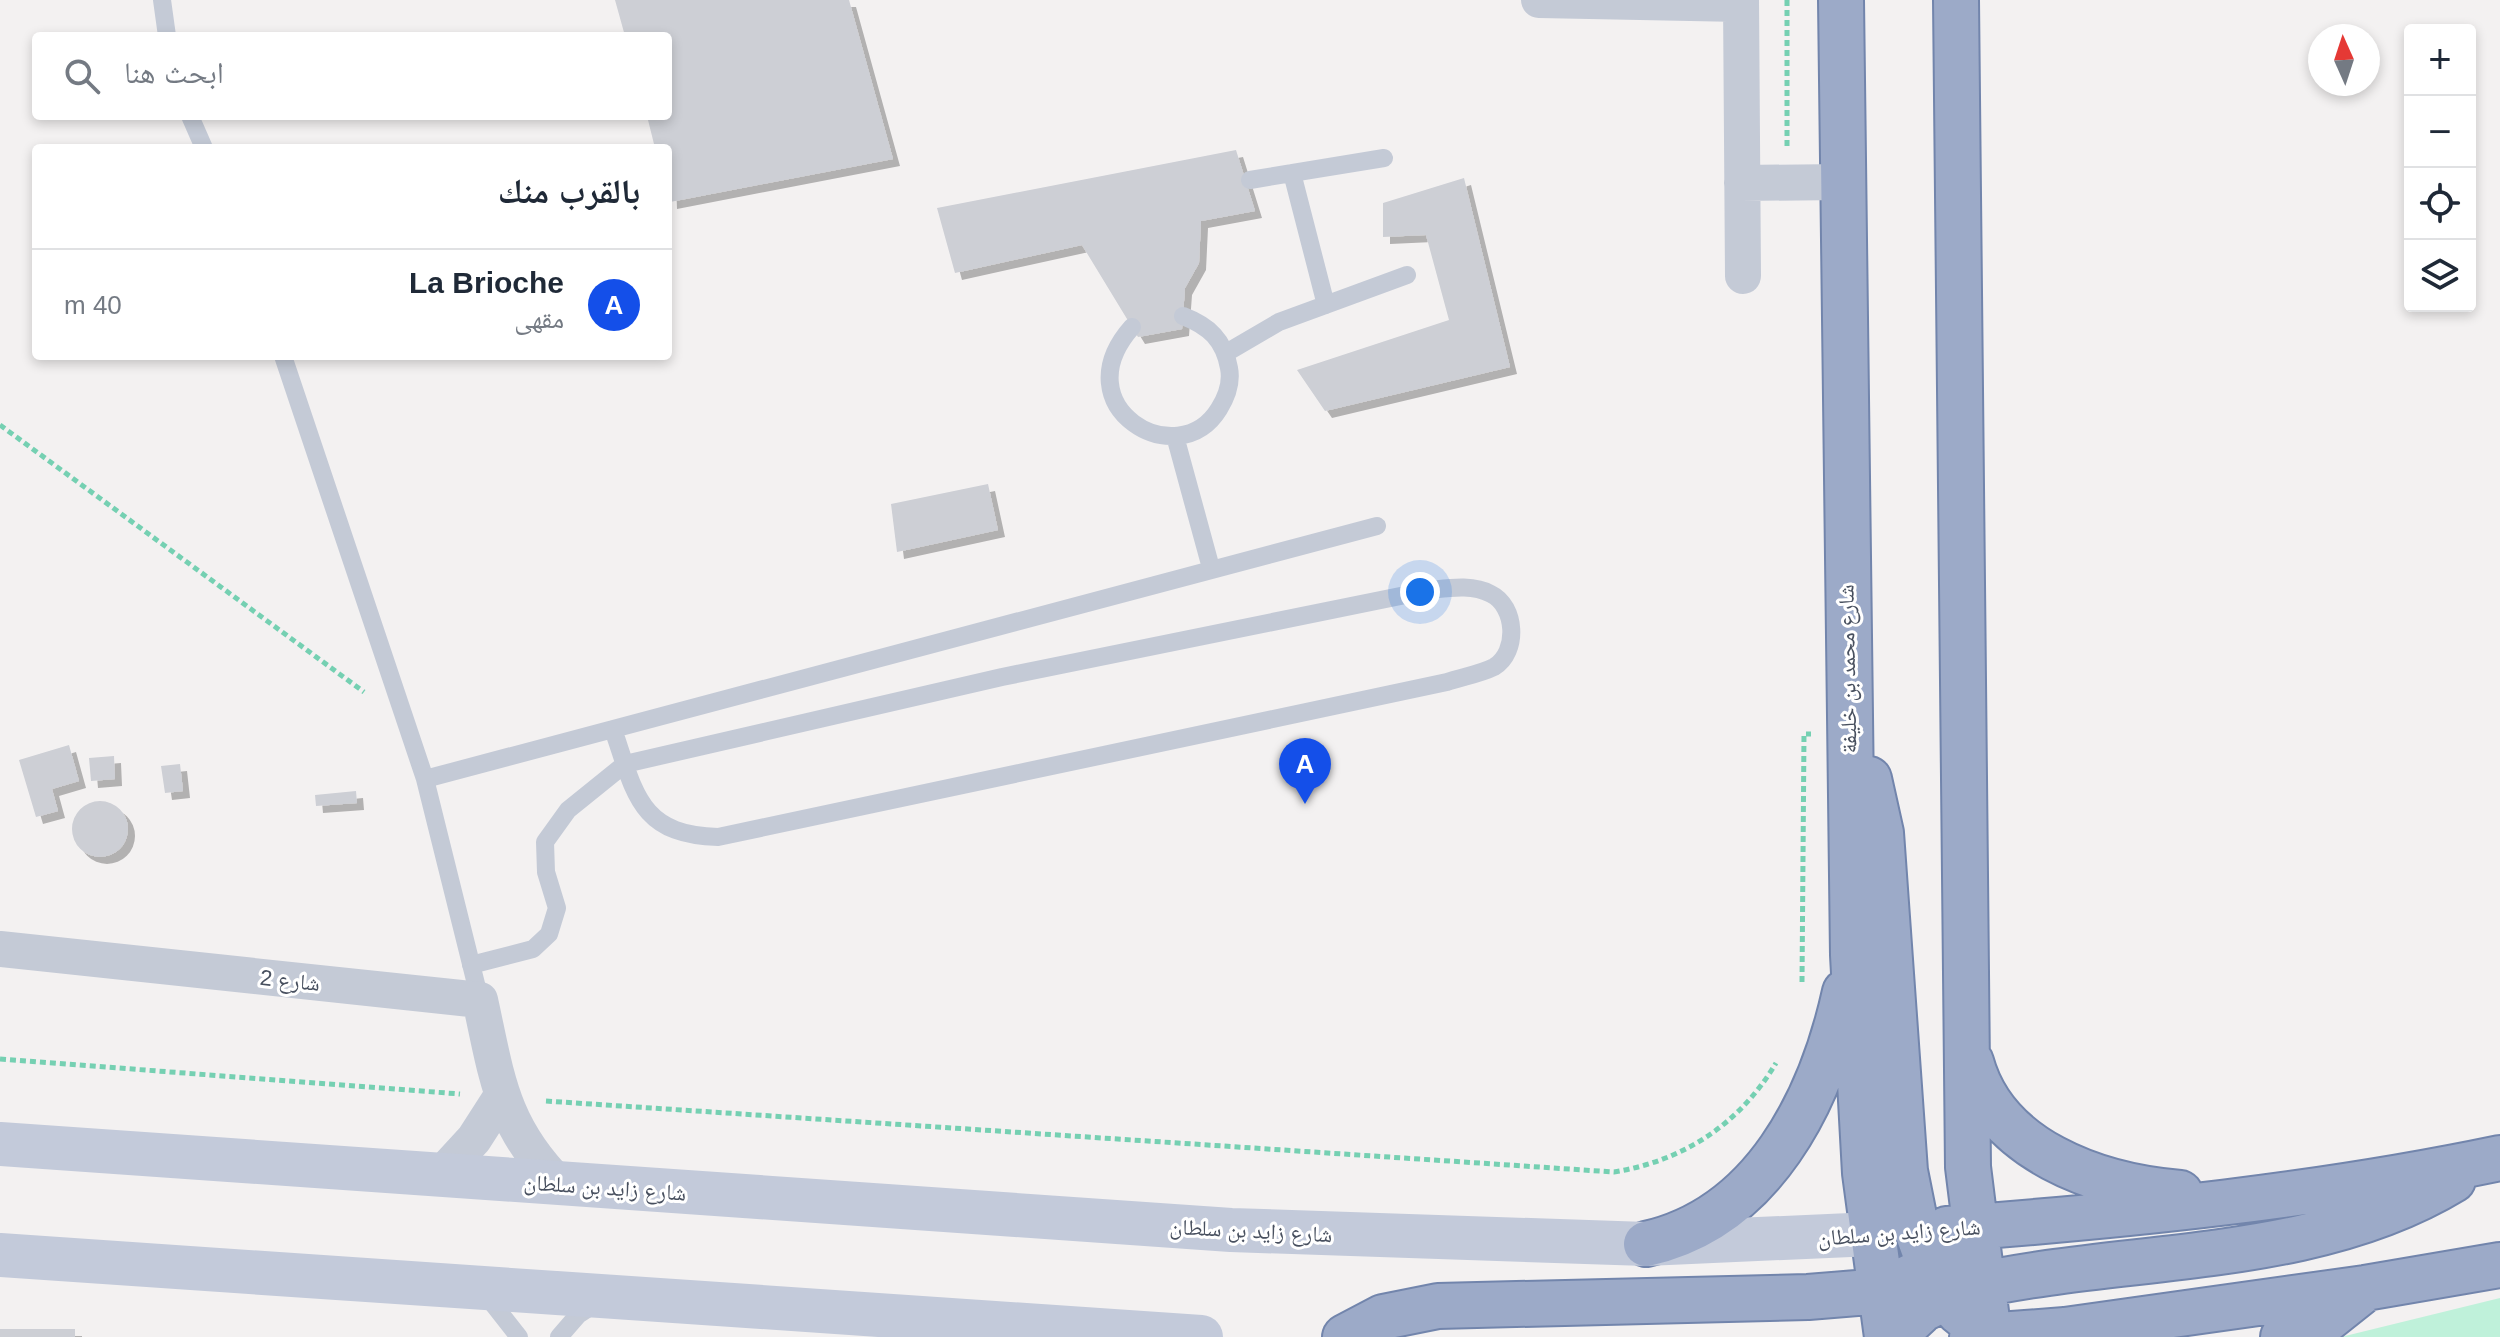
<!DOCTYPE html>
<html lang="ar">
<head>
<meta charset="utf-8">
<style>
  body { margin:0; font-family:Arial,"Noto Naskh Arabic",sans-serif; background:#f6f6f7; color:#1f2937; direction:rtl }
  .controls { position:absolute; right:24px; top:24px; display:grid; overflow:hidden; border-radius:8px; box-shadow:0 4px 12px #0003 }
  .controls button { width:72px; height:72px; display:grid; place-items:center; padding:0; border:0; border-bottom:2px solid #e0e1e3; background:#fff; color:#1f2937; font:40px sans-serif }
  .compass { position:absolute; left:2308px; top:24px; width:72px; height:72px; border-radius:50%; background:#fff; box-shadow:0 4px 12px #0003; rotate:357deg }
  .you { position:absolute; left:1420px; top:592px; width:28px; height:28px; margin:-20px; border:6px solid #fff; border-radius:50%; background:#1a73e8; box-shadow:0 0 0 12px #1a73e833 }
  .badge { display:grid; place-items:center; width:52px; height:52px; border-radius:50%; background:#144fe9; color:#fff; font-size:26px; font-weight:700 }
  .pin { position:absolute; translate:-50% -66px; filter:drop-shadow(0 2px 4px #0008) }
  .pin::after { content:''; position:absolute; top:42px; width:28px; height:24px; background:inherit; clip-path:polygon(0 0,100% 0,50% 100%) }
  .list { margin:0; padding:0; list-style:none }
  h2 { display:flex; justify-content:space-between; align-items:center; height:104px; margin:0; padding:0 32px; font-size:34px }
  h2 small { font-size:26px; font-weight:400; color:#747a83 }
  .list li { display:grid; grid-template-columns:52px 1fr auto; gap:24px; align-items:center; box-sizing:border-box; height:112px; padding:0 32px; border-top:2px solid #e0e1e3 }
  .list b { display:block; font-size:30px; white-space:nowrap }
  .list p { margin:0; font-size:26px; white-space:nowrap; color:#747a83 }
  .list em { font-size:26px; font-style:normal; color:#747a83 }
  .icon { flex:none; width:44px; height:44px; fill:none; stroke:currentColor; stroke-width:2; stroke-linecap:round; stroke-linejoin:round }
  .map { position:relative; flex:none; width:2500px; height:1337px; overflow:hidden; direction:ltr }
  .search { position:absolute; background:#fff; box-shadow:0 4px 12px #0003; left:32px; top:32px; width:640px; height:88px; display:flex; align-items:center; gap:20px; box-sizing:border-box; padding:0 28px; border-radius:8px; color:#747a83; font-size:30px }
  .panel { position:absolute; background:#fff; box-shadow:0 4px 12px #0003; left:32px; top:144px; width:640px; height:216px; border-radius:8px; direction:rtl }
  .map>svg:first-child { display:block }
  .green { fill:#bff1da }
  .building { fill:#cdcfd5; filter:url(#shadow) }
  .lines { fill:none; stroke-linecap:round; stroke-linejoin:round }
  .trunk-casing { stroke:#7285ac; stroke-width:48 }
  .path { stroke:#75d0b2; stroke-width:5; stroke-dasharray:6 4; stroke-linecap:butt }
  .service { stroke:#c4cad6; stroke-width:18 }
  .minor { stroke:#c4cad6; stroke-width:36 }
  .secondary { stroke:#c3cada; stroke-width:44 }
  .trunk { stroke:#9caac8; stroke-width:44 }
  .labels { text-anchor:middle; stroke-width:6; stroke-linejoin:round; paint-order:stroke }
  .street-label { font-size:22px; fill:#48505f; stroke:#fff }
</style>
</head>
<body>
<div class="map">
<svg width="2500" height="1337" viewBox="0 0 2500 1337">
  <defs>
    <filter id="shadow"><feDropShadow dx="7" dy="7" stdDeviation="0" flood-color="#0004"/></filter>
  </defs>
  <rect width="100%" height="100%" fill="#f3f1f1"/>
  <path class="green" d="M2500,1298V1337H2341Z"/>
  <path class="building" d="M615,0H849L893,159L670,202L668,148H655L647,116H668V36H625Z
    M1236,150L1255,211L1201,221L1199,263L1185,288L1182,329L1138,337L1082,245L955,273L937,208Z
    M1464,178L1510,367L1325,411L1297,370L1449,320L1426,235L1383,237V203Z
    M988,484L998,530L897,552L891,504Z
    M69,745L79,781L52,789L58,811L36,817L19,760Z
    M114,756L115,779L91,781L89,758Z
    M180,764L183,791L165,793L161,766Z
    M356,791L357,803L316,806L315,795Z
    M72 829a28 28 0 1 1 56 0a28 28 0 1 1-56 0Z
    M0,1329H75V1337H0Z"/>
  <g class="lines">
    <g class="trunk-casing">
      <path id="trunk" d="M1841,0L1853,955L1865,1173L1887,1337
        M1956,0L1968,1167L1989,1336
        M1869,779L1881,833L1905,1171L1917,1231L1936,1283L1958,1311L1989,1336
        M1971,1062C1995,1151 2097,1186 2180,1193
        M1947,1229C2132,1215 2318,1196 2500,1158
        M1646,1244C1763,1218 1821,1101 1845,992
        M1345,1337L1383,1317L1438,1306L1808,1297L1881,1291L1929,1268L1975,1227
        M1893,1337L1923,1309L1965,1288C2123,1251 2310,1267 2453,1180
        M1972,1337L2065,1330L2365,1288L2500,1265
        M2283,1337L2326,1320L2360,1293"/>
    </g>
    <path class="path" d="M1787,0V147
      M0,425L364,692
      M1802,982L1804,734H1811
      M0,1059L460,1094
      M546,1101L1614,1172C1683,1161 1740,1124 1776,1063"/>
    <path class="service" d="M162,0L167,36
      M190,116L204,148
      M1292,173L1326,305
      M1250,180L1384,158
      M1132,327C1061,407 1178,476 1219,409C1227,396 1232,383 1229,368C1224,340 1209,326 1183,316
      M1226,353L1279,322L1407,275
      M283,356L425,779L480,1000
      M1175,436L1211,568
      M425,779L1377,526
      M471,965L533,949L549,934L557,908L546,872L545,842L568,810L625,764L1002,677L1430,590C1449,588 1473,584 1491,594C1516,606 1519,652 1494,667C1480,674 1462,677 1447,682L718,837C639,835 635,793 613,729
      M486,1295L519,1337
      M559,1337L578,1315L595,1304"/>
    <path class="minor" d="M1539,0L1741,4
      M1741,0L1743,276
      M1742,183L1843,182
      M0,949L480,1000C497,1077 501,1126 560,1185
      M440,1176L474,1139L501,1097"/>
    <path class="secondary" d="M0,1144L1231,1230L1646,1244L1873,1234
      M0,1255L1201,1337"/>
    <use href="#trunk" class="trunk"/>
  </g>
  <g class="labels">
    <g class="street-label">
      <text transform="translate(1847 669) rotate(-91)" y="8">شارع محمد بن خليفة</text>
      <text transform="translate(290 980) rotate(6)" y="8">شارع 2</text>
      <text transform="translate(605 1187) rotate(4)" y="8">شارع زايد بن سلطان</text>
      <text transform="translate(1251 1230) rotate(3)" y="8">شارع زايد بن سلطان</text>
      <text transform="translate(1899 1232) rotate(-4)" y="8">شارع زايد بن سلطان</text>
    </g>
  </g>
</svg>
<div class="controls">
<button>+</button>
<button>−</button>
<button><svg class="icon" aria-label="locate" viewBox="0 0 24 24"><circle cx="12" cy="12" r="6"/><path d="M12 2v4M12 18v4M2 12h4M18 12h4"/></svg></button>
<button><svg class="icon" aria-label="layers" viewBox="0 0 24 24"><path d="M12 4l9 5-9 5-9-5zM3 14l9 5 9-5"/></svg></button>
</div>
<svg class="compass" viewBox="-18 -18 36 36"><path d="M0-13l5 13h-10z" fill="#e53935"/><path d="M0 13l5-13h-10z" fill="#747a83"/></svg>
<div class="you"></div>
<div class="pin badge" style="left:1305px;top:804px">A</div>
<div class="search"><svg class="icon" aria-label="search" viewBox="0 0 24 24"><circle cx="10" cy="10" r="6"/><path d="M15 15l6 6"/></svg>ابحث هنا</div>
<section class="panel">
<h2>بالقرب منك<small></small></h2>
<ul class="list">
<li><span class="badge">A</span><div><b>La Brioche</b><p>مقهى</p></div><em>40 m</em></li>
</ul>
</section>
</div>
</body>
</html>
